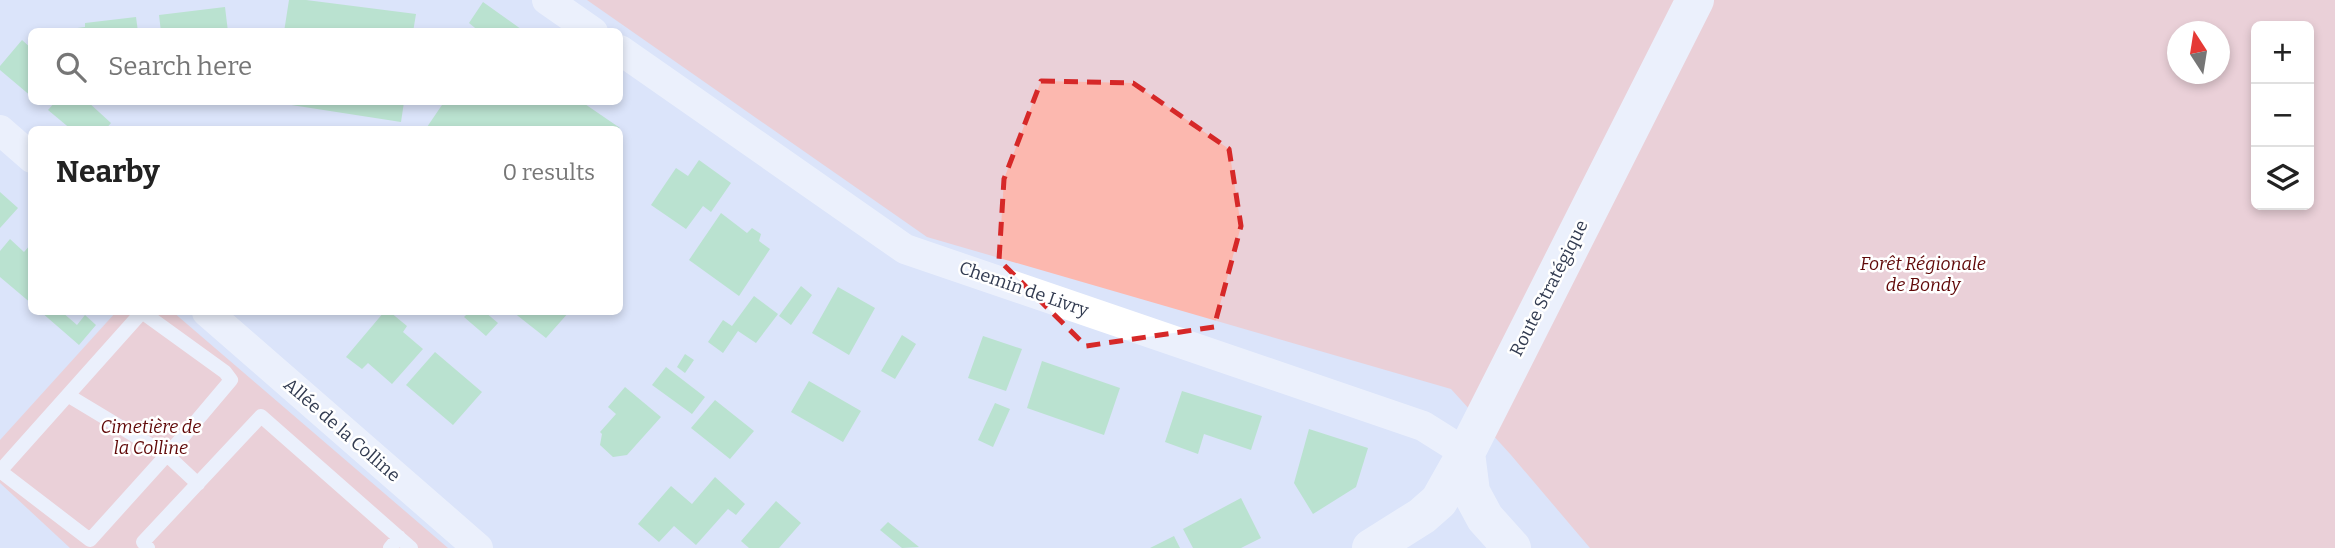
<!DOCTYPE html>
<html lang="en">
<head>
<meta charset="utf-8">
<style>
  body { margin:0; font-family:Bitter,serif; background:#f6f6f6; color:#222 }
  .controls { position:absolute; right:21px; top:21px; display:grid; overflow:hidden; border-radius:10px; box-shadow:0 4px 10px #0003 }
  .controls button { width:63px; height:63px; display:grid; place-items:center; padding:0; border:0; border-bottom:2px solid #e0e0e0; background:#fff; color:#222; font:35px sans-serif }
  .compass { position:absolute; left:2167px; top:21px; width:63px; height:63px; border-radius:50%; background:#fff; box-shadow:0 4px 10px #0003; rotate:348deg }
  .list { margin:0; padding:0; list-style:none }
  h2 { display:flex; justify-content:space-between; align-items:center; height:91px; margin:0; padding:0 28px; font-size:30px }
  h2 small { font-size:23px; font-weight:400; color:#767676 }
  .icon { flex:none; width:38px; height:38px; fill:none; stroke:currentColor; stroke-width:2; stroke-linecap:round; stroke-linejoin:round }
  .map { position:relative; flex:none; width:2335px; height:548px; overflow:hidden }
  .search { position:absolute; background:#fff; box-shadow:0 4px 10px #0003; left:28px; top:28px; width:595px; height:77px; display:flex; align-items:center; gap:18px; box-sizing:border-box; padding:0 24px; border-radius:10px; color:#767676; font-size:26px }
  .panel { position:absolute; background:#fff; box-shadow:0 4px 10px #0003; left:28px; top:126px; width:595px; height:189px; border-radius:10px }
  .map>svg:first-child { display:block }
  .green { fill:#fcb8af; fill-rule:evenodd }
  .building { fill:#93e09d }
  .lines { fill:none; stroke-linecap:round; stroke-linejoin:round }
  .lane { stroke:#fff; stroke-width:14 }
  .street { stroke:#fff; stroke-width:30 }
  .secondary { stroke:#fff; stroke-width:38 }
  .marked { fill:none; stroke:#d62828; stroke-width:5; stroke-dasharray:14 9; stroke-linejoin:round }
  .labels { text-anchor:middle; stroke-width:5; stroke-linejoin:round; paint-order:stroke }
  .park-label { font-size:18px; font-style:italic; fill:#600808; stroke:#fff }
  .street-label { font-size:18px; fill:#323b50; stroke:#fff }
</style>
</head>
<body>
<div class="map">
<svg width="2335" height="548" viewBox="0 0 2335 548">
  <rect width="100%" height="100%" fill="#dbe4fa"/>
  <path class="green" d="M587,0H2335V548H1590L1511,455L1451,389L927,237ZM2256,26H2309V205H2256ZM2178,32H2220V74H2178Z
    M116,312H173L448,548H70L0,483V440Z"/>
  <path class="building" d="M289,0H306L416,14L413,32H284Z
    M483,2L525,32H480L469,23Z
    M225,7L228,32H161L159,15Z
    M136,17L138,32H70V29L85,27V23Z
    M22,40L32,49V97L0,70V66Z
    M55,102H88L111,123L105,130H72L48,110Z
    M272,102H404L401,122Z
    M444,102H582L620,128L425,130Z
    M699,160L731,183L711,212L703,206L686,229L651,205L676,168L688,176Z
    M0,192L18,208L0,228Z
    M721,213L747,233L752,228L761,234L759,241L770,249L739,296L689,260Z
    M10,239L24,252L32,243V304L0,277V251Z
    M801,286L812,295L791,325L779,316Z
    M838,287L875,308L849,355L812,333Z
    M754,296L778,314L756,343L738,331L723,353L708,342L723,320L732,326Z
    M41,312H62L77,325L85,315L96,325L79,345Z
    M384,312H390L407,326L403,332L423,349L392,384L368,363L362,369L346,357Z
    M469,312H485L498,323L486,336L464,317Z
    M513,312H569L546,338Z
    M902,335L916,344L895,379L881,371Z
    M983,336L1022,349L1006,391L968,378Z
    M435,352L482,392L453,425L406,385Z
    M685,354L694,360L685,373L677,367Z
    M1042,361L1120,388L1104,435L1027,408Z
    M666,367L705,397L692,414L652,385Z
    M809,381L861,411L843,442L791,412Z
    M625,387L661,417L627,455L613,457L600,445L602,434L600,432L616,414L608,407Z
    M1182,391L1262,416L1251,450L1204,434L1198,454L1165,442Z
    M715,400L754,431L730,459L691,428Z
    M995,403L1010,409L993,447L978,440Z
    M1309,429L1368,448L1356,487L1313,514L1294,483Z
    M715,477L745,504L736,515L728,509L696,545L674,526L659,542L638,524L671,486L692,504Z
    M1241,498L1261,538L1241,548H1193L1183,529Z
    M776,501L801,523L779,548H749L741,541Z
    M888,522L919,547L902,548L880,530Z
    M1174,536L1180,548H1150Z"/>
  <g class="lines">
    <path class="lane" d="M142,312L225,372L231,380L182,438L90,540L0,471Z
      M69,396L167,455L198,484
      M148,548L143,542L261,416L411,548
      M390,548L399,537"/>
    <path class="street" d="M547,0L593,32
      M620,50L905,249L1423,426L1466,453
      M0,130L32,158
      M207,312L478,548"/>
    <path class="secondary" d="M1466,453L1471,492L1485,518L1512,548
      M1371,548L1422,516L1439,501L1466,453L1695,0"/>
  </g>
  <path d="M0 0H2335V548H0ZM1041,81L1133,83L1229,149L1241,226L1214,327L1086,346L999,260L1004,179Z" fill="#dbe4fa" fill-opacity=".55" fill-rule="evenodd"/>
  <path class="marked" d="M1041,81L1133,83L1229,149L1241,226L1214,327L1086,346L999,260L1004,179Z"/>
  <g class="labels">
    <g class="park-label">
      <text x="1923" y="270">Forêt Régionale<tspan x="1923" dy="21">de Bondy</tspan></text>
      <text x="151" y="433">Cimetière de<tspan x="151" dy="21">la Colline</tspan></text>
    </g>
    <g class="street-label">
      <text transform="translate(1549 288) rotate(-63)" y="6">Route Stratégique</text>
      <text transform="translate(1024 289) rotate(19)" y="6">Chemin de Livry</text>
      <text transform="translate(342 430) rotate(41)" y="6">Allée de la Colline</text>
    </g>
  </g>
</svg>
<div class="controls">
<button>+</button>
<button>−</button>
<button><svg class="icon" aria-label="layers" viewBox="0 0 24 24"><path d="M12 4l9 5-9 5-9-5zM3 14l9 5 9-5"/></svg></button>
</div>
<svg class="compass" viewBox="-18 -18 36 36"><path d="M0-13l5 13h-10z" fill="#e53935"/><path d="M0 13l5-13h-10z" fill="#767676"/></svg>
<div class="search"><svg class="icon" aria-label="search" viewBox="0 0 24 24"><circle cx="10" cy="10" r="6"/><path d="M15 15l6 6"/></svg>Search here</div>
<section class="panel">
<h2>Nearby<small>0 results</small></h2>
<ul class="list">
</ul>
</section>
</div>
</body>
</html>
